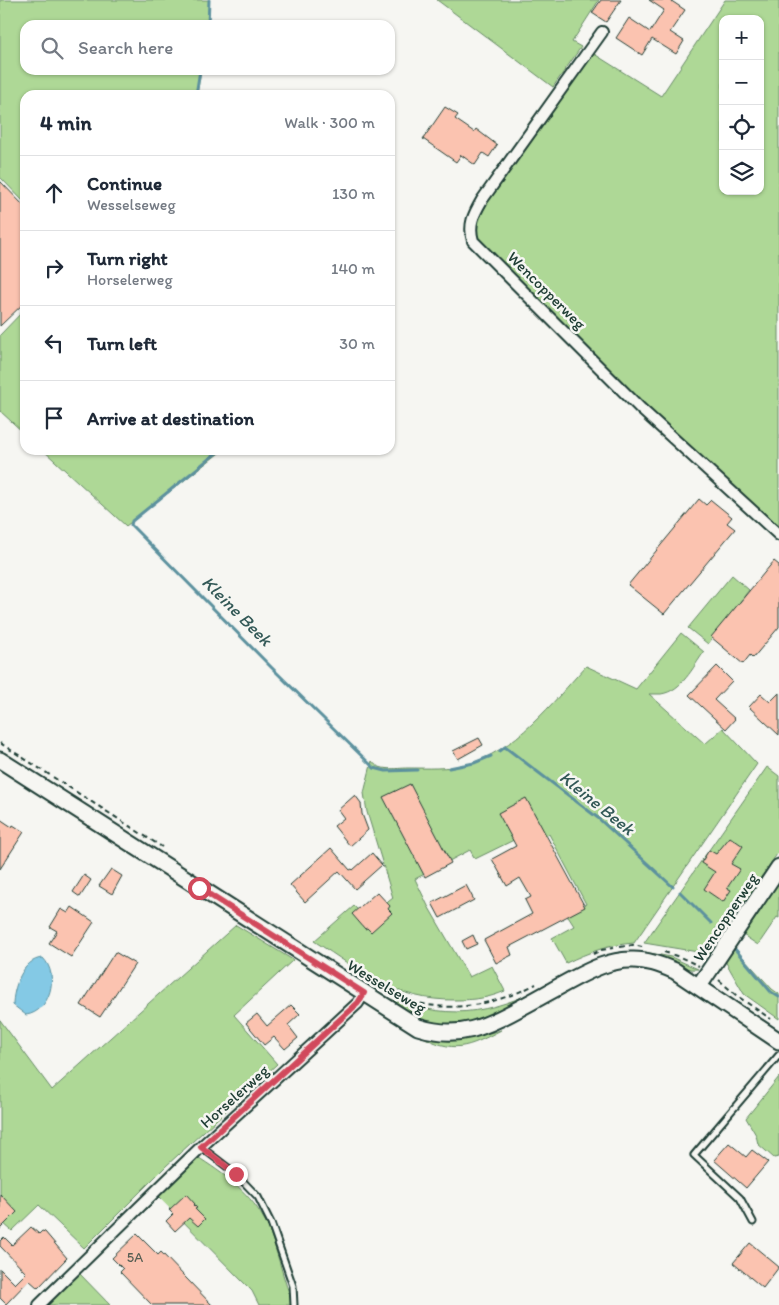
<!DOCTYPE html>
<html lang="en">
<head>
<meta charset="utf-8">
<style>
  body { margin:0; font-family:Itim,sans-serif; background:#f2f2f3; color:#1f2937 }
  .controls { position:absolute; right:15px; top:15px; display:grid; overflow:hidden; border-radius:10px; box-shadow:0 1px 4px #0004 }
  .controls button { width:45px; height:45px; display:grid; place-items:center; padding:0; border:0; border-bottom:1px solid #e0e1e3; background:#fff; color:#1f2937; font:25px sans-serif }
  .stop { position:absolute; width:15px; height:15px; margin:-11px; border:4px solid #d1495b; border-radius:50%; background:#fff }
  .stop.end { background:#d1495b; border-color:#fff; box-shadow:0 1px 5px #0008 }
  .list { margin:0; padding:0; list-style:none }
  h2 { display:flex; justify-content:space-between; align-items:center; height:65px; margin:0; padding:0 20px; font-size:21px }
  h2 small { font-size:16px; font-weight:400; color:#747a83 }
  .list li { display:grid; grid-template-columns:32px 1fr auto; gap:15px; align-items:center; box-sizing:border-box; height:75px; padding:0 20px; border-top:1px solid #e0e1e3 }
  .list b { display:block; font-size:19px; white-space:nowrap }
  .list p { margin:0; font-size:16px; white-space:nowrap; color:#747a83 }
  .list em { font-size:16px; font-style:normal; color:#747a83 }
  .icon { flex:none; width:28px; height:28px; fill:none; stroke:currentColor; stroke-width:2; stroke-linecap:round; stroke-linejoin:round }
  .map { position:relative; flex:none; width:779px; height:1305px; overflow:hidden }
  .search { position:absolute; background:#fff; box-shadow:0 1px 4px #0004; left:20px; top:20px; width:375px; height:55px; display:flex; align-items:center; gap:12px; box-sizing:border-box; padding:0 18px; border-radius:15px; color:#747a83; font-size:19px }
  .panel { position:absolute; background:#fff; box-shadow:0 1px 4px #0004; left:20px; top:90px; width:375px; height:365px; border-radius:15px }
  .map>svg:first-child { display:block }
  .green { fill:#aed896; stroke:#668a65; fill-rule:evenodd }
  .water { fill:#84c9e5; stroke:#5c919e }
  .lines { fill:none; stroke-linecap:round; stroke-linejoin:round }
  .stream { stroke:#5c919e; stroke-width:3 }
  .building { fill:#fbc3b0; stroke:#1f3d34 }
  .lane-casing { stroke:#1f3d34; stroke-width:9 }
  .street-casing { stroke:#1f3d34; stroke-width:14 }
  .secondary-casing { stroke:#1f3d34; stroke-width:19 }
  .path { stroke:#1f3d34; stroke-width:2; stroke-dasharray:5 4; stroke-linecap:butt }
  .lane { stroke:#f6f6f2; stroke-width:5 }
  .street { stroke:#f6f6f2; stroke-width:10 }
  .secondary { stroke:#f6f6f2; stroke-width:15 }
  .route { stroke:#d1495b; stroke-width:6 }
  .labels { text-anchor:middle; stroke-width:5; stroke-linejoin:round; paint-order:stroke }
  .number-label { font-size:14px; fill:#565e53 }
  .street-label { font-size:16px; fill:#1f3d34; stroke:#f6f6f2 }
  .water-label { font-size:18px; font-style:italic; fill:#335957; stroke:#f6f6f2 }
</style>
</head>
<body>
<div class="map">
<svg width="779" height="1305" viewBox="0 0 779 1305">
  <rect width="100%" height="100%" fill="#f6f6f2"/>
  <filter id="ink" filterUnits="userSpaceOnUse"><feTurbulence type="fractalNoise" baseFrequency=".02" numOctaves="2"/><feDisplacementMap in="SourceGraphic" scale="10" xChannelSelector="R" yChannelSelector="G"/><feConvolveMatrix kernelMatrix="1 2 1 2 8 2 1 2 1" color-interpolation-filters="sRGB"/></filter>
  <g filter="url(#ink)">
    <path class="green" d="M0,0H209L207,25H25V70H201L197,95H25V203L0,177Z
      M437,0H599L572,42L581,47L553,87Z
      M725,0H779V527L683,442L482,243C475,233 474,228 477,216L591,52L661,96ZM723,19H760V191H723Z
      M25,309V434L0,411V335Z
      M43,450H223L126,526Z
      M732,575L749,590L708,644L688,628Z
      M681,633L704,652C693,667 682,691 661,694C657,694 653,694 649,694L705,744L723,728L757,764L634,943C608,945 589,952 566,963L552,938L574,926L567,915L586,904L549,834L530,843L524,835L475,859L470,850L415,879L428,906L469,977L492,966L505,991C490,998 473,1000 456,1000C395,1001 362,972 314,941L354,906L366,919L393,898L367,812L364,793L372,761C379,772 396,768 408,768C426,768 448,769 465,765C515,752 553,702 586,666L636,689Z
      M767,767L779,776V851L710,954L644,943Z
      M779,874V918L777,917L758,945L740,933Z
      M236,925L293,960L234,1015L277,1064L166,1166L84,1248L39,1205L12,1231L2,1222L0,1224V1020L52,1090Z
      M732,945L772,989L779,994V1019L744,994L724,959Z
      M645,952L671,957L698,969C680,971 661,959 645,952Z
      M541,989L495,1014L475,1021L451,1025H430L371,992C440,1018 473,1020 541,989Z
      M501,1030C467,1048 454,1054 419,1035C451,1041 469,1039 501,1030Z
      M779,1077V1157L774,1158L758,1144L756,1135L746,1118Z
      M196,1156C224,1174 252,1193 267,1225C278,1250 282,1279 294,1305H259L252,1291L157,1195Z
      M78,1272L110,1305H45Z"/>
    <path class="water" d="M43,958C60,975 50,1012 26,1015L13,1005C13,989 22,959 43,958Z"/>
    <g class="lines">
      <path class="stream" d="M208,25L209,0
        M196,95L200,70
        M220,450L132,521L131,525L272,668L374,768L386,771L417,770
        M500,751L505,747L598,818L673,887
        M449,768L474,763L491,756
        M680,892L711,923
        M717,929L724,936
        M734,948L771,992L779,997"/>
    </g>
    <path class="building" d="M601,0H621L606,22L592,13Z
      M649,0H670L685,10L670,32L684,41L676,54L652,39L642,55L616,38L629,18L650,32L664,10Z
      M445,107L458,115L455,119L474,132L476,129L497,145L489,157L483,153L475,165L461,155L456,162L423,139Z
      M0,181L25,207V302L0,326Z
      M699,499L706,505L711,500L732,517L727,523L735,529L664,614L628,585Z
      M774,561L779,565V627L753,658L750,655L743,664L711,637Z
      M717,666L732,681L714,700L735,719L726,729L689,695Z
      M779,693V735L749,707L761,694L770,702Z
      M479,738L483,745L458,759L453,751Z
      M410,784L451,863L425,877L383,797Z
      M355,795L361,803L362,814L368,830L350,846L334,826L344,818L338,810Z
      M526,798L585,907L509,947L512,955L496,963L484,940L532,914L525,900L531,897L520,878L507,886L492,859L516,846L498,813Z
      M0,819L12,827L13,825L24,832L0,869Z
      M730,837L743,846L731,864L740,869L727,888L731,890L723,902L704,889L715,872L701,863L709,850L716,854Z
      M331,848L350,870L352,869L353,870L372,853L382,865L355,889L339,871L305,902L290,885Z
      M111,869L122,876L112,894L99,886Z
      M84,875L91,880L80,897L73,892Z
      M466,885L474,900L440,918L432,903Z
      M377,892L390,906L388,909L392,913L371,932L367,928L365,929L352,914Z
      M72,907L94,922L71,957L49,943L57,931L50,927L61,909L68,913Z
      M473,935L477,944L466,949L462,941Z
      M115,952L135,964L100,1017L81,1005Z
      M291,1005L300,1014L288,1025L298,1038L285,1049L274,1037L264,1045L246,1023L257,1014L267,1026Z
      M729,1143L746,1157L752,1150L768,1162L746,1188L714,1160Z
      M0,1194L17,1212L0,1229Z
      M186,1194L195,1204L194,1205L197,1208L195,1209L205,1219L198,1226L189,1218L175,1231L166,1221L173,1214L169,1210Z
      M31,1227L39,1234L42,1231L45,1232L67,1258L38,1288L29,1280L6,1304L0,1298V1269L15,1284L26,1273L0,1246V1241L4,1237L12,1245Z
      M137,1234L158,1255L161,1252L212,1305H152L120,1272L123,1269L112,1258Z
      M750,1243L779,1267L763,1288L733,1263Z"/>
    <g class="lines">
      <g class="lane-casing">
        <path id="lane" d="M201,1147L235,1173L258,1197L271,1223L293,1286L294,1305
          M753,1222L740,1198L694,1155L779,1055"/>
      </g>
      <g class="street-casing">
        <path id="street" d="M602,32L482,200C474,214 468,224 473,241L641,409L779,535
          M39,1305L201,1147L358,1003L364,993"/>
      </g>
      <g class="secondary-casing">
        <path id="secondary" d="M0,760L418,1027C459,1040 486,1027 522,1007C539,998 556,988 573,979C590,970 610,960 630,960C646,959 661,965 675,971L779,1041
          M699,986L779,867"/>
      </g>
      <path class="path" d="M0,743L162,847
        M620,947L633,945L642,947
        M664,952L680,957L699,966
        M593,954L601,950L613,948
        M719,980L737,996L771,1019
        M387,991C435,1017 490,1008 536,984"/>
      <use href="#lane" class="lane"/>
      <use href="#street" class="street"/>
      <use href="#secondary" class="secondary"/>
    </g>
  </g>
  <g class="lines" filter="url(#ink)">
    <path class="route" d="M199,888L364,993L358,1003L201,1147L236,1174"/>
  </g>
  <g class="labels">
    <g class="number-label">
      <text x="135" y="1262">5A</text>
    </g>
    <g class="street-label">
      <text transform="translate(547 290) rotate(45)" y="6">Wencopperweg</text>
      <text transform="translate(725 917) rotate(-56)" y="6">Wencopperweg</text>
      <text transform="translate(387 986) rotate(31)" y="6">Wesselseweg</text>
      <text transform="translate(234 1096) rotate(-42)" y="6">Horselerweg</text>
    </g>
    <g class="water-label">
      <text transform="translate(237 611) rotate(45)" y="6">Kleine Beek</text>
      <text transform="translate(597 803) rotate(39)" y="6">Kleine Beek</text>
    </g>
  </g>
</svg>
<div class="controls">
<button>+</button>
<button>−</button>
<button><svg class="icon" aria-label="locate" viewBox="0 0 24 24"><circle cx="12" cy="12" r="6"/><path d="M12 2v4M12 18v4M2 12h4M18 12h4"/></svg></button>
<button><svg class="icon" aria-label="layers" viewBox="0 0 24 24"><path d="M12 4l9 5-9 5-9-5zM3 14l9 5 9-5"/></svg></button>
</div>
<div class="stop" style="left:199px;top:888px"></div>
<div class="stop end" style="left:236px;top:1174px"></div>
<div class="search"><svg class="icon" aria-label="search" viewBox="0 0 24 24"><circle cx="10" cy="10" r="6"/><path d="M15 15l6 6"/></svg>Search here</div>
<section class="panel">
<h2>4 min<small>Walk · 300 m</small></h2>
<ul class="list">
<li><svg class="icon" aria-label="ahead" viewBox="0 0 24 24"><path d="M12 20V5M6 11l6-6 6 6"/></svg><div><b>Continue</b><p>Wesselseweg</p></div><em>130 m</em></li>
<li><svg class="icon" aria-label="right" viewBox="0 0 24 24"><path d="M7 20v-9h11M14 6l5 5-5 5"/></svg><div><b>Turn right</b><p>Horselerweg</p></div><em>140 m</em></li>
<li><svg class="icon" aria-label="left" viewBox="0 0 24 24"><path d="M17 20v-9H6M10 6l-5 5 5 5"/></svg><div><b>Turn left</b></div><em>30 m</em></li>
<li><svg class="icon" aria-label="arrive" viewBox="0 0 24 24"><path d="M6 21V4h12l-3 4 3 4H6"/></svg><div><b>Arrive at destination</b></div></li>
</ul>
</section>
</div>
</body>
</html>
